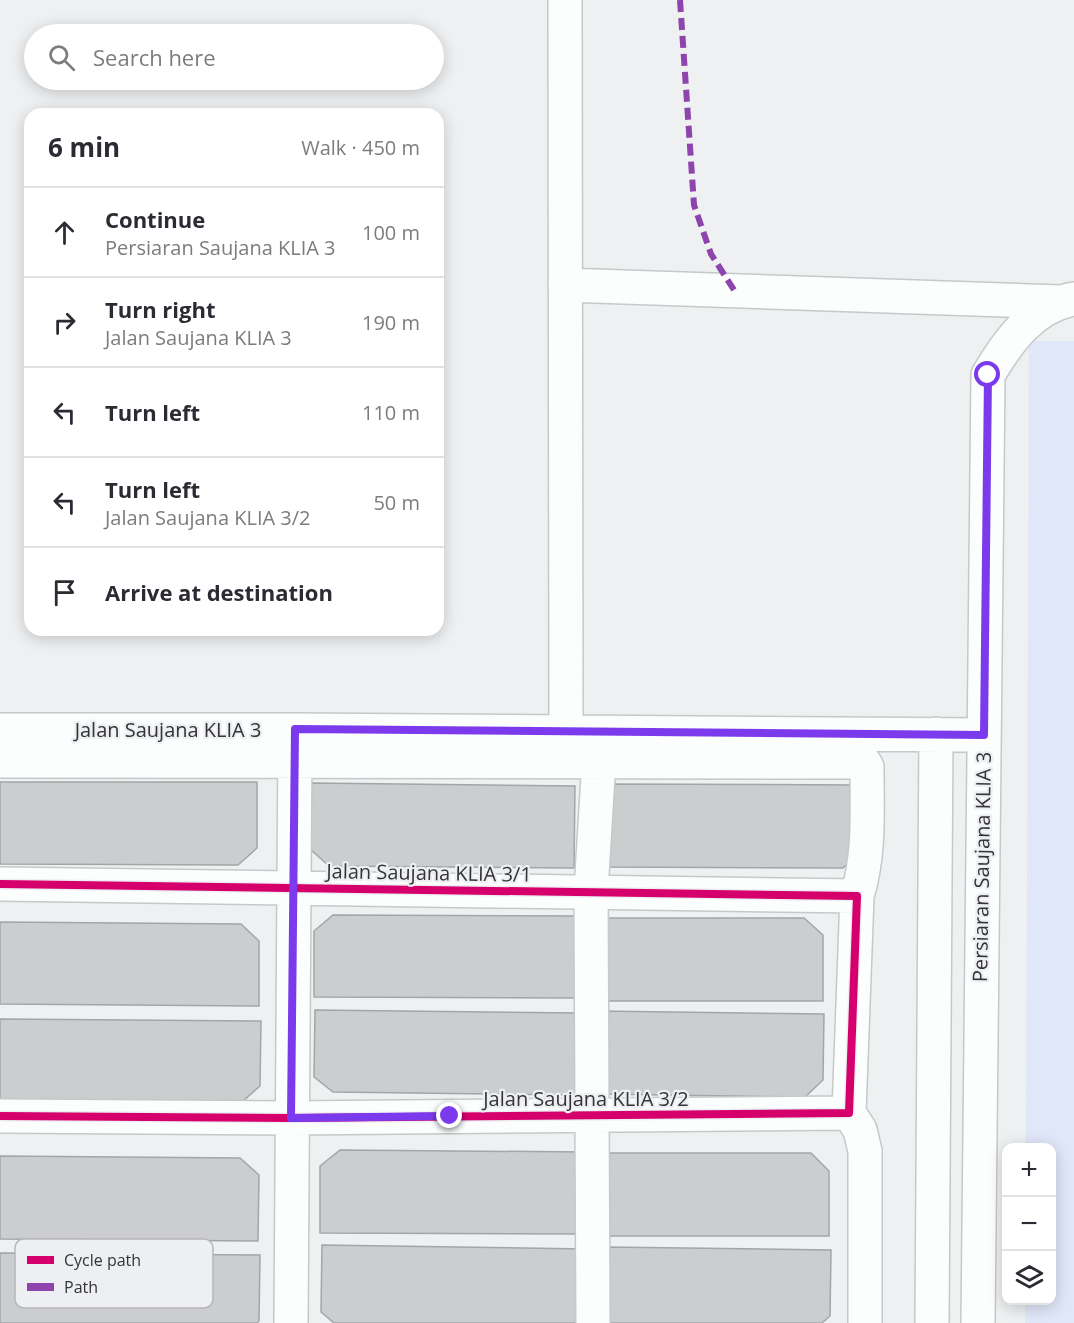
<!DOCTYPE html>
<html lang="en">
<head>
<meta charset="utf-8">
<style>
  body { margin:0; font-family:"Open Sans",sans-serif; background:#f7f7f7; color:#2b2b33 }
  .controls { position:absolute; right:18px; bottom:18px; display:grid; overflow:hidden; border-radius:12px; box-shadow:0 3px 15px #0003 }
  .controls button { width:54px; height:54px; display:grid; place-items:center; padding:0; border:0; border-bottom:2px solid #e1e1e2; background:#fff; color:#2b2b33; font:30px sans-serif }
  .stop { position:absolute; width:18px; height:18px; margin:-14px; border:4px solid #7c3aed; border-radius:50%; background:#fff }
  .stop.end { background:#7c3aed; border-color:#fff; box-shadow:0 2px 6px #0008 }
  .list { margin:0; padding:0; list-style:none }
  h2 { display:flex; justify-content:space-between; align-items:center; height:78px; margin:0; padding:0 24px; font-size:26px }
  h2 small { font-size:20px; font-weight:400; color:#7c7c81 }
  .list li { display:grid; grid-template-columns:39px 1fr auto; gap:18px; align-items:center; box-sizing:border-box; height:90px; padding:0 24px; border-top:2px solid #e1e1e2 }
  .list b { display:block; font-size:22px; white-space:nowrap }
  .list p { margin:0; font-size:20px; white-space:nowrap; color:#7c7c81 }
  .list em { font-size:20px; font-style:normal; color:#7c7c81 }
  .icon { flex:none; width:33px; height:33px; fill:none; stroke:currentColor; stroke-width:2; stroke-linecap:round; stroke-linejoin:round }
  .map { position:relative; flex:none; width:1074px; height:1323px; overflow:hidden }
  .search { position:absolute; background:#fff; box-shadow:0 3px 15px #0003; left:24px; top:24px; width:420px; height:66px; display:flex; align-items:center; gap:15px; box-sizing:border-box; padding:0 21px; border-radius:33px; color:#7c7c81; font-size:22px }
  .panel { position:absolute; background:#fff; box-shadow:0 3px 15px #0003; left:24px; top:108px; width:420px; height:528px; border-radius:18px }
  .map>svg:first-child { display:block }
  .green { fill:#e0e7f8 }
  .building { fill:#cccdcf; stroke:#a3a5a6; stroke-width:1.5 }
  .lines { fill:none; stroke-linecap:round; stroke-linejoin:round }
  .minor-casing { stroke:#c7c8c9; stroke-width:36 }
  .minor { stroke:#fcfdfd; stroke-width:33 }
  .quiet { stroke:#8e44ad; stroke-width:6; stroke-dasharray:12 6; stroke-linecap:butt }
  .cycleway-casing { stroke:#edeff3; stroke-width:11 }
  .cycleway { stroke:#d6006c; stroke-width:8 }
  .route { stroke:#7c3aed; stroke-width:8 }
  .labels { text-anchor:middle; stroke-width:4.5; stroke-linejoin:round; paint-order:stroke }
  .street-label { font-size:20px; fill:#343436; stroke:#edeff3 }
  .key { fill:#edeff3; stroke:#b6b7ba; stroke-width:1.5 }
  .key-label { font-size:16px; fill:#343436 }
</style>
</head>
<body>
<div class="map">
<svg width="1074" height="1323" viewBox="0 0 1074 1323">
  <rect width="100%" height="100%" fill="#eef0f2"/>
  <path class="green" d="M1029,341H1074V1323H1025V1301L1052,1300V1148L1026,1147Z"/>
  <path class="building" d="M0,782H257V848L238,865L0,864Z
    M311,783L575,786L574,868L329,866L311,850Z
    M603,784L862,785L861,851L843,868L603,867Z
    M333,915L578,916V998L314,997V931Z
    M598,918H804L823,935V1001H598Z
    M0,922L241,924L259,941V1006L0,1004Z
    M315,1010L580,1013L578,1095L333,1092L314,1077Z
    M599,1011L824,1014L823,1080L805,1097L598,1094Z
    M0,1019L261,1021L260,1086L241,1103L0,1101Z
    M340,1150L585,1152V1234L320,1233V1166Z
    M604,1153H811L829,1171V1236H604Z
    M0,1156L240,1158L259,1175L258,1241L0,1239Z
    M322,1245L586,1249V1323H334L321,1312Z
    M606,1247L831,1250L830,1316L822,1323H605Z
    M0,1253L260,1255L259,1321L257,1323H0Z"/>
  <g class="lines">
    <g class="minor-casing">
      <path id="minor" d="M565,0L566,732
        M565,285L1060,302
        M0,730H295L984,735
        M0,761L864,762L867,767C867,810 870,854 857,896L849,1113L860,1130L865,1151V1323
        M0,884L857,896
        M0,1116L291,1118L849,1113
        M291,1323L295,740
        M593,1323L591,891L599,760
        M932,1323L936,734
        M978,1323L988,375C1008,341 1033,306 1074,299"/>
    </g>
    <use href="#minor" class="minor"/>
    <path class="quiet" d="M680,0L694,205L711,254L734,290"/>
    <g class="cycleway-casing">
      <path id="cycleway" d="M0,884L857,896L849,1113L291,1118L0,1116"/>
    </g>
    <use href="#cycleway" class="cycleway"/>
  </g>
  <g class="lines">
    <path class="route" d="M450,1116L291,1118L295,729L984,735L988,375"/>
  </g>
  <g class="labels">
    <g class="street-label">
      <text x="168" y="737">Jalan Saujana KLIA 3</text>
      <text transform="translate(982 867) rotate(-89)" y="7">Persiaran Saujana KLIA 3</text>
      <text transform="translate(429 873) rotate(1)" y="7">Jalan Saujana KLIA 3/1</text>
      <text x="586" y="1106">Jalan Saujana KLIA 3/2</text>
    </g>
  </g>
  <rect x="15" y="1239" width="198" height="69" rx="9" class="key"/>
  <rect x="27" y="1256" width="27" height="8" fill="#d6006c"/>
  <rect x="27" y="1283" width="27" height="8" fill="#8e44ad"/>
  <g class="key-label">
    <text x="64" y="1266">Cycle path</text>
    <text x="64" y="1293">Path</text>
  </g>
</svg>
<div class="controls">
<button>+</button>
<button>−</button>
<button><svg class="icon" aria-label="layers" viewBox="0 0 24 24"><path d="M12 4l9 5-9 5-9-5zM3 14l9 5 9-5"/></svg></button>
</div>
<div class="stop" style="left:988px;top:375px"></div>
<div class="stop end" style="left:450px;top:1116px"></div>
<div class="search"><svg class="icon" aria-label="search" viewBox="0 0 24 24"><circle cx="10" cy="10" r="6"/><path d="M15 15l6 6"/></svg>Search here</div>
<section class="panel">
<h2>6 min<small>Walk · 450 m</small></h2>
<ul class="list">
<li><svg class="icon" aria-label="ahead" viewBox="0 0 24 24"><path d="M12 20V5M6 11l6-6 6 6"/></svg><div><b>Continue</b><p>Persiaran Saujana KLIA 3</p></div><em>100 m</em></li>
<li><svg class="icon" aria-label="right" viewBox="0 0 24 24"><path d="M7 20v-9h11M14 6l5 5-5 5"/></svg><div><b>Turn right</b><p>Jalan Saujana KLIA 3</p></div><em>190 m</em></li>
<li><svg class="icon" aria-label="left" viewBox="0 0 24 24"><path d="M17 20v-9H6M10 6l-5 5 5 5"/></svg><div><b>Turn left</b></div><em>110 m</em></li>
<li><svg class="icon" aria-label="left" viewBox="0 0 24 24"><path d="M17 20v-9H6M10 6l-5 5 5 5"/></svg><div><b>Turn left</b><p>Jalan Saujana KLIA 3/2</p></div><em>50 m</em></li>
<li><svg class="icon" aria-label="arrive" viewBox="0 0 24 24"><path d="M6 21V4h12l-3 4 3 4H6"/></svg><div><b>Arrive at destination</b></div></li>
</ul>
</section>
</div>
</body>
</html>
